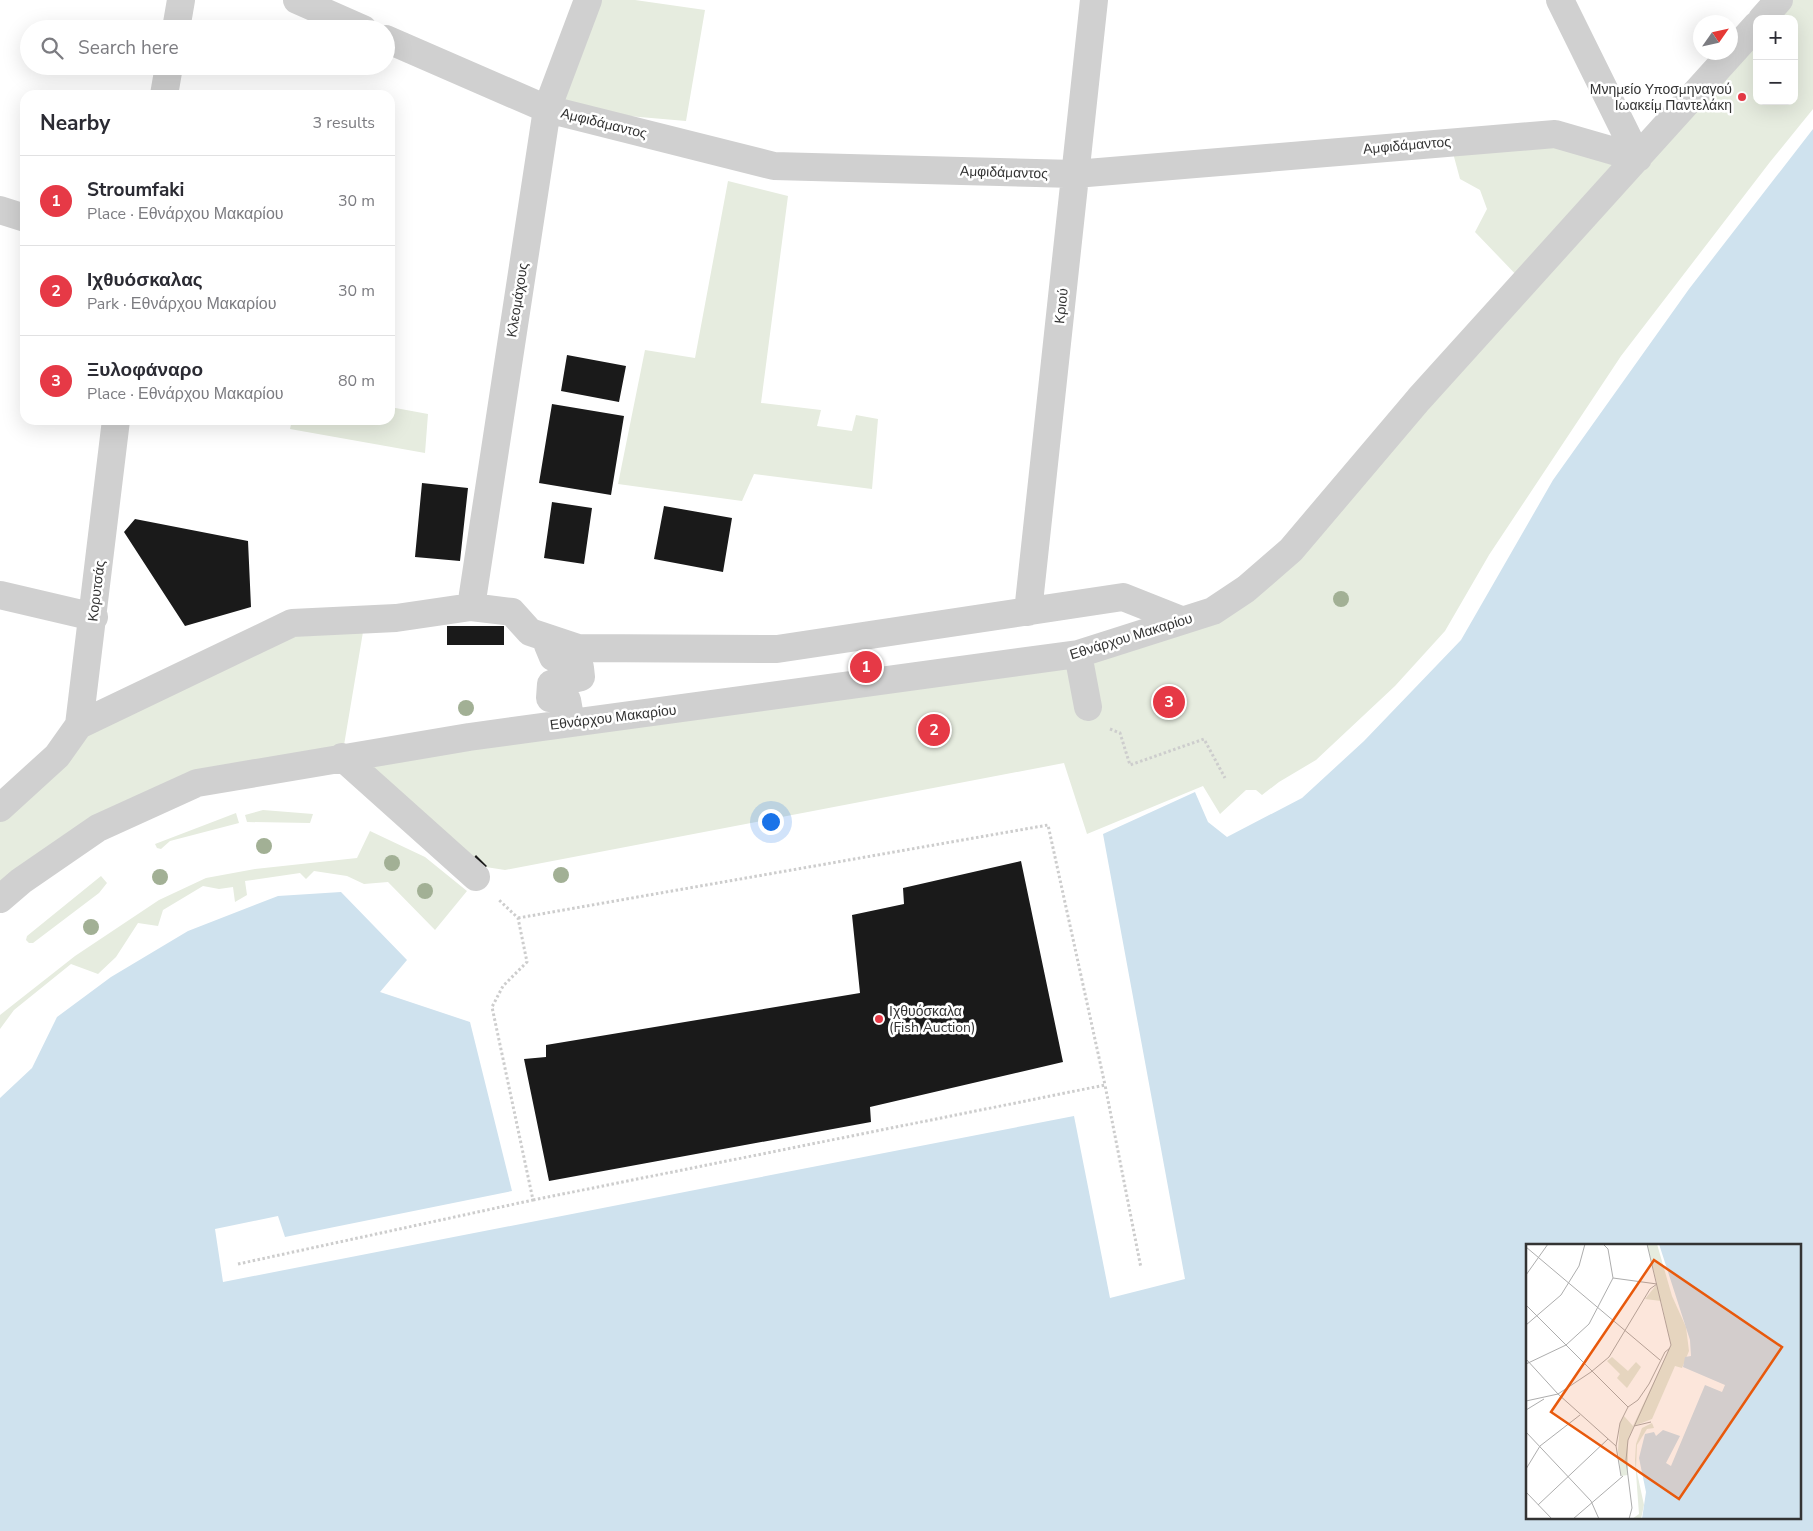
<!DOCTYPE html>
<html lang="en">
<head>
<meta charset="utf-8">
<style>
  body { margin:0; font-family:"Nunito Sans",sans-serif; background:#f7f7f7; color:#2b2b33 }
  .controls { position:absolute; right:15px; top:15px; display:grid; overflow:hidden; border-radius:10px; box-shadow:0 5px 20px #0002 }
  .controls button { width:45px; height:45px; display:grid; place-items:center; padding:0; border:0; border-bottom:1px solid #e1e1e2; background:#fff; color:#2b2b33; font:25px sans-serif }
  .compass { position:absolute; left:1693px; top:15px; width:45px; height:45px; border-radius:50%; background:#fff; box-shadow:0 5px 20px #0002; rotate:56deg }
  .you { position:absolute; left:770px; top:821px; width:18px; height:18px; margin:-12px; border:4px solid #fff; border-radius:50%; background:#1a73e8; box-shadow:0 0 0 8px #1a73e833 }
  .badge { display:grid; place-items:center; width:32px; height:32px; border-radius:50%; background:#e63946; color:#fff; font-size:16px; font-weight:700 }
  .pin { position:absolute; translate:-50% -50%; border:2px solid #fff; box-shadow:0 1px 5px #0006 }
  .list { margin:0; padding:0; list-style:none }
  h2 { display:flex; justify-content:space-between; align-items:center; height:65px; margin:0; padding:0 20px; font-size:21px }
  h2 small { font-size:16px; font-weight:400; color:#7c7c81 }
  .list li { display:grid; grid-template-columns:32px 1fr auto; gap:15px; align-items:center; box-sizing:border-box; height:90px; padding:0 20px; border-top:1px solid #e1e1e2 }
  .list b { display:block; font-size:19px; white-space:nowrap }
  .list p { margin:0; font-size:16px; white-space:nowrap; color:#7c7c81 }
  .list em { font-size:16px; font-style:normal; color:#7c7c81 }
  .icon { flex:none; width:28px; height:28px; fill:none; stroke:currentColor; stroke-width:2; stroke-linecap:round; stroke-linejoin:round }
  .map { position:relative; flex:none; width:1813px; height:1531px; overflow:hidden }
  .search { position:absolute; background:#fff; box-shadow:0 5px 20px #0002; left:20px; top:20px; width:375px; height:55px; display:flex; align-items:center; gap:12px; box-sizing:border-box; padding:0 18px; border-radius:28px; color:#7c7c81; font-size:19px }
  .panel { position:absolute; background:#fff; box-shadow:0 5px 20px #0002; left:20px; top:90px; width:375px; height:335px; border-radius:15px }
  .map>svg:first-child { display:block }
  .green { fill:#e6ecdf }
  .water { fill:#cfe2ee; fill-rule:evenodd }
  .building { fill:#1a1a1a }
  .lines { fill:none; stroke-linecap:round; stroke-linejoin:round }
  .path { stroke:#cdcdcd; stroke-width:3; stroke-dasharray:2.5 2.5; stroke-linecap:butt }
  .minor { stroke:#d0d0d0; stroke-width:28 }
  .tree { fill:#a2b095 }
  .poi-dot { fill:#e63946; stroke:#fff; stroke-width:2 }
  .labels { text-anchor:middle; stroke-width:5; stroke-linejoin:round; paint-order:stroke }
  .poi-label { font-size:14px; fill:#333; stroke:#fff; text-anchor:end }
  .street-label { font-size:14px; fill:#333; stroke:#fff }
  .inset-road { fill:none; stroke:#adadad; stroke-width:1 }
  .view { fill:#e8590c; fill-opacity:0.15; stroke:#e8590c; stroke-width:2.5 }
  .inset-edge { fill:none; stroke:#333; stroke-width:2.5 }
</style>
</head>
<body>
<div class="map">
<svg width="1813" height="1531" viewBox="0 0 1813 1531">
  <rect width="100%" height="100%" fill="#fff"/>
  <path class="green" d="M588,0H635L705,10L686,121L547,109Z
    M1779,0H1813V109L1770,162L1621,356L1489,555L1445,631L1395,686L1316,760L1279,782L1262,795L1256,790H1246L1220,814L1203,786L1087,834L1064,763L505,870L460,863L342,758L197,783L0,899V808L79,725L292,623L365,620L342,757L1032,662L1246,589L1523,282L1475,232L1487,209L1480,190L1460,179L1450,142L1481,139L1638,158L1757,25V101H1794V19H1762Z
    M728,181L788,196L761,403L821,410L817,426L852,431L856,415L878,419L872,489L754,474L742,501L618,484L645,350L695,358Z
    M390,407L428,414L425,453L290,429L292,420H390Z
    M263,810L313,814L310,823L247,822L245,815Z
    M236,813L239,823L170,841L161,849L157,848L155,844Z
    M370,831L425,857L467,891L435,930L388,882L364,884L347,876L314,871L306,879L300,873L245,881L247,895L235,902L233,887L219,889L203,886L163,910L158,926L138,923L116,957L98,974L71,964L14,1010L0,1029V1015L75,956L159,900L206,878L255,869L357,858Z
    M101,876L107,883L99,893L33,943H29L26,940L27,936Z"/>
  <path class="water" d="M1813,129V1531H0V1098L32,1068L57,1017L111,977L188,931L278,896L341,892L407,960L380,992L470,1022L512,1191L285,1237L278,1216L215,1229L223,1282L1074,1116L1110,1298L1185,1279L1103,834L1195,792L1208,822L1227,837L1302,798L1364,741L1461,640L1553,480L1689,289ZM1527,1245H1799V1517H1527Z"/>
  <path class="building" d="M567,355L626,366L619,402L561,391Z
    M552,404L624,416L611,495L539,483Z
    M422,483L468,488L460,561L415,557Z
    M552,502L592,508L584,564L544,558Z
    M664,506L732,518L723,572L654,559Z
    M135,519L248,541L251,607L185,626L124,532Z
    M447,626H504V645H447Z
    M476,855L487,866L480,872L470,862Z
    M1021,861L1063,1062L870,1107L871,1122L549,1181L524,1059L546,1057V1045L860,993L852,915L904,904L903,888Z"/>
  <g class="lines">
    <path class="path" d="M1110,729L1120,733L1130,765L1204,739L1225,778
      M518,918L1048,825L1105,1085
      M533,1200L1105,1085L1141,1268
      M238,1264L533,1200L492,1007L503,986L527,962L518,918L499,900"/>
    <path class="minor" d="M297,0L363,29
      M1560,0L1638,158
      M1762,19L1779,0
      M176,29L181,0
      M386,39L547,109L774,166L1075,174L1555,134L1638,158
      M164,95L169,66
      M0,210L25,218
      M0,595L94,617
      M471,607L547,109L588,0
      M1028,612L1094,0
      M548,645L553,657L580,668L581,677L551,684L550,698L567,700L571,723
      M1078,654L1088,707
      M79,725L292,623L396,618L471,607L512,612L530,632L578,648L777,649L1123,597L1181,620
      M342,757L476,877
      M0,808L57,756L79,725L116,420
      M0,899L21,881L98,828L197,783L469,737L1078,654L1213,611L1246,589L1291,550L1419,399L1757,25"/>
  </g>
  <g class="tree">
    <circle cx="1341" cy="599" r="8"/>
    <circle cx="466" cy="708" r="8"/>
    <circle cx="264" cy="846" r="8"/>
    <circle cx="392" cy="863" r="8"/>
    <circle cx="561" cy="875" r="8"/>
    <circle cx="160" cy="877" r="8"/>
    <circle cx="425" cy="891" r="8"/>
    <circle cx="91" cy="927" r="8"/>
  </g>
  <g class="poi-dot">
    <circle cx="1742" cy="97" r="5"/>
    <circle cx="879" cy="1019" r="5"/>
  </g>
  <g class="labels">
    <g class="poi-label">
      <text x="1732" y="94">Μνημείο Υποσμηναγού<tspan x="1732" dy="16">Ιωακείμ Παντελάκη</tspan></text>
      <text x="889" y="1016" text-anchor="start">Ιχθυόσκαλα<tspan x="889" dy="16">(Fish Auction)</tspan></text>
    </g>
    <g class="street-label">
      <text transform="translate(604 123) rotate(14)" y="5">Αμφιδάμαντος</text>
      <text transform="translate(1407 145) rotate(-5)" y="5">Αμφιδάμαντος</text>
      <text transform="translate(1004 172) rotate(2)" y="5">Αμφιδάμαντος</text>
      <text transform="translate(517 300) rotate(-81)" y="5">Κλεομάχους</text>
      <text transform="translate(1061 306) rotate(-84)" y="5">Κριού</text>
      <text transform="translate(96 591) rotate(-83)" y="5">Κορυτσάς</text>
      <text transform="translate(1131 636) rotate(-17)" y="5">Εθνάρχου Μακαρίου</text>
      <text transform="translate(613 717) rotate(-7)" y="5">Εθνάρχου Μακαρίου</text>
    </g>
  </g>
  <g transform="translate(1526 1244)">
    <rect width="275" height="275" fill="#fff"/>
    <path d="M121,0H131L146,52L160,83L163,107L156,124L149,122L126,175L108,182L102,196V231L95,232L92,206L94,179L98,172L107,182L145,101L135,57L119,55L131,40ZM86,113L102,127L110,118L115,123L101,144L91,134L94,130L81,117ZM126,179L128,184L121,185L111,201L110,224L118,261L115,275H106L113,270L109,216L110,200L116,184Z" fill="#e6ecdf"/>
    <path d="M133,0H275V275H116L120,248L113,214L119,190L128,188L130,192L137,186L154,192L140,219L145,222L179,141L196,148L199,141L157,123L159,113L165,112L164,96Z" fill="#cfe2ee"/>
    <path class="inset-road" d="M0,3L134,116M0,31L22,0M87,34L131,40M0,61L102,163M0,81L35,51L53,22L59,0M0,115L32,150L90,202L95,232M0,120L40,101L63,80L87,34L82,5L77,0M0,157L32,150L65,128L83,113L124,45L131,40M0,166L18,155M108,182L125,178M0,188L65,257L73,275M90,202L94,179L102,163L112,156L123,140L139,108L144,104M0,225L14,202L54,171M0,248L26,275M12,261L82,195M47,275L97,232M103,275L106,264L100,216L102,196L145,101L121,0"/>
    <path class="view" d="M128,16L256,103L153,255L25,168Z"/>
    <rect width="275" height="275" class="inset-edge"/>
  </g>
</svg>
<div class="controls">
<button>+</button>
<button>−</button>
</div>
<svg class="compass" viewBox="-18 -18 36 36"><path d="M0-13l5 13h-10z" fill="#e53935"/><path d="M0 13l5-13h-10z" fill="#7c7c81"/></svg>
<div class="you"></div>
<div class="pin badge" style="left:866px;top:667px">1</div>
<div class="pin badge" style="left:934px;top:730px">2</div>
<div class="pin badge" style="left:1169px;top:702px">3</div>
<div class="search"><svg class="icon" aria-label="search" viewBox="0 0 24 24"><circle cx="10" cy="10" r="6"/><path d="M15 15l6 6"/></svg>Search here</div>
<section class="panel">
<h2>Nearby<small>3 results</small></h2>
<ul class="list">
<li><span class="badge">1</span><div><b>Stroumfaki</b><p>Place · Εθνάρχου Μακαρίου</p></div><em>30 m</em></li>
<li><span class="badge">2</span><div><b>Ιχθυόσκαλας</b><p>Park · Εθνάρχου Μακαρίου</p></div><em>30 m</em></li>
<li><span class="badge">3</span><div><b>Ξυλοφάναρο</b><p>Place · Εθνάρχου Μακαρίου</p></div><em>80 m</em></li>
</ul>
</section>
</div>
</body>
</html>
